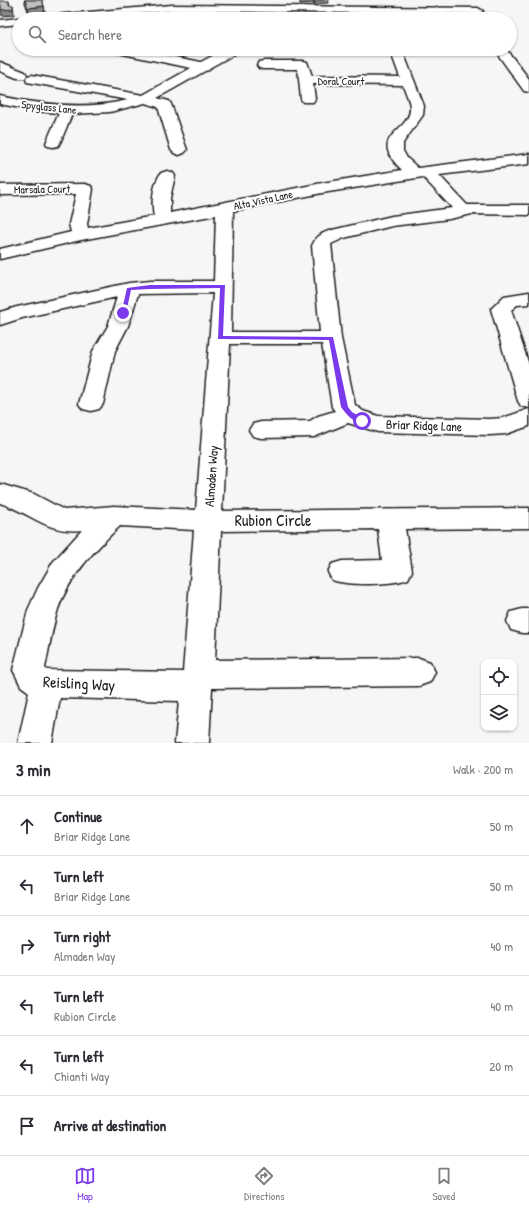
<!DOCTYPE html>
<html lang="en">
<head>
<meta charset="utf-8">
<style>
  body { margin:0; font-family:"Patrick Hand",sans-serif; background:#f7f7f7; color:#2b2b33 }
  .controls { position:absolute; right:12px; bottom:12px; display:grid; overflow:hidden; border-radius:8px; box-shadow:0 1px 3px #0004 }
  .controls button { width:36px; height:36px; display:grid; place-items:center; padding:0; border:0; border-bottom:1px solid #e1e1e2; background:#fff; color:#2b2b33; font:20px sans-serif }
  .stop { position:absolute; width:12px; height:12px; margin:-9px; border:3px solid #7c3aed; border-radius:50%; background:#fff }
  .stop.end { background:#7c3aed; border-color:#fff; box-shadow:0 1px 4px #0008 }
  .list { margin:0; padding:0; list-style:none }
  h2 { display:flex; justify-content:space-between; align-items:center; height:52px; margin:0; padding:0 16px; font-size:17px }
  h2 small { font-size:13px; font-weight:400; color:#7c7c81 }
  .list li { display:grid; grid-template-columns:26px 1fr auto; gap:12px; align-items:center; box-sizing:border-box; height:60px; padding:0 16px; border-top:1px solid #e1e1e2 }
  .list b { display:block; font-size:15px; white-space:nowrap }
  .list p { margin:0; font-size:13px; white-space:nowrap; color:#7c7c81 }
  .list em { font-size:13px; font-style:normal; color:#7c7c81 }
  .icon { flex:none; width:22px; height:22px; fill:none; stroke:currentColor; stroke-width:2; stroke-linecap:round; stroke-linejoin:round }
  .map { position:relative; flex:none; width:529px; height:743px; overflow:hidden }
  .search { position:absolute; background:#fff; box-shadow:0 1px 3px #0004; left:12px; right:12px; top:12px; height:44px; display:flex; align-items:center; gap:10px; box-sizing:border-box; padding:0 14px; border-radius:22px; color:#7c7c81; font-size:15px }
  .sheet { height:412px; background:#fff }
  nav { display:flex; justify-content:space-around; align-items:center; box-sizing:border-box; height:56px; border-top:1px solid #e1e1e2; background:#fff; font-size:11px; color:#7c7c81 }
  nav a { display:grid; justify-items:center; gap:2px }
  nav .on { color:#7c3aed }
  .map>svg:first-child { display:block }
  .lines { fill:none; stroke-linecap:round; stroke-linejoin:round }
  .minor-casing { stroke:#1c1c1c; stroke-width:3 }
  .minor { fill:#fff; fill-rule:evenodd }
  .wall { fill:#a5a5a5; stroke:#1c1c1c }
  .shaded-wall { fill:#868686; stroke:#1c1c1c }
  .building { fill:#c0c0c0; stroke:#1c1c1c }
  .route { fill:#7c3aed }
  .labels { text-anchor:middle; stroke-width:3.5; stroke-linejoin:round; paint-order:stroke }
  .far-street-label { font-size:11px; fill:#1c1c1c; stroke:#fff }
  .street-label { font-size:13px; fill:#1c1c1c; stroke:#fff }
  .near-street-label { font-size:16px; fill:#1c1c1c; stroke:#fff }
</style>
</head>
<body>
<div class="map">
<svg width="529" height="743" viewBox="0 0 529 743">
  <rect width="100%" height="100%" fill="#f6f6f6"/>
  <filter id="ink" filterUnits="userSpaceOnUse"><feTurbulence type="fractalNoise" baseFrequency=".025" numOctaves="2"/><feDisplacementMap in="SourceGraphic" scale="8" xChannelSelector="R" yChannelSelector="G"/><feConvolveMatrix kernelMatrix="1 2 1 2 8 2 1 2 1" color-interpolation-filters="sRGB"/></filter>
  <g filter="url(#ink)">
    <g class="lines">
      <g class="minor-casing">
        <path id="minor" d="M172,5L478,8L483,11L478,14L172,11L75,19H36L41,16Z
          M19,18L23,19H19V24L0,26V20Z
          M112,49H135L201,62L225,49H240L238,52L211,67L209,70L205,71L157,98L169,101L171,104L187,150L184,153L179,155L174,153L171,150L158,107L145,103L110,112L72,114L60,143L58,146L53,147L48,146L46,143L59,113L35,111L0,104V96C42,105 86,110 128,100L27,82L26,79L27,76L32,75L143,95L191,68L118,53L114,52Z
          M385,49H398L405,57L424,106L423,115L403,143V151L407,158L418,168L529,154V164L439,175L467,205H529V215L472,214L449,219L392,226L344,238L331,244L341,338L355,405L363,411L378,416L490,419L503,418L529,409V426L506,434L490,435L378,432L348,423L314,437L261,438L253,436L249,430L253,424L261,422L310,421L318,416L335,411L332,407L322,344H230L222,511L529,508V528L405,529L412,571L408,579C391,585 349,586 332,580L328,572L332,564L342,561L382,560L378,529L221,531L215,660L419,658L430,662L435,672L430,682L419,686L212,688L209,743H175L179,701L60,698L52,743H18L29,692L21,686L13,670L28,610L38,588L53,562L82,530C47,534 32,513 0,503V484L34,494L64,510L114,506L196,510L213,293L138,294L128,326L115,351L103,404L99,409L91,411L83,409L79,404L93,351L108,326L117,297L22,318L0,325V312L17,307L129,283L150,281H214L216,215L81,240L0,259V249L71,232L69,224L76,194L0,195V185L85,184L91,186L93,189L87,224L88,228L154,216C151,203 153,184 161,173L167,171L173,173L175,176L170,198V213L322,183L402,170C364,134 413,133 410,106C409,99 405,91 403,85L313,84L315,99L313,102H303L301,99L298,69H263L259,68L257,65L259,62L263,61H303L307,62L312,76L400,77L393,58ZM423,177L452,208L392,216L332,230C322,233 316,236 312,246L320,332H231L233,211L322,193ZM120,526L194,530L183,672L47,670L45,668C49,649 52,628 58,609C70,575 95,550 120,526Z
          M494,49H506L529,79V92L524,91Z
          M0,62L25,72L27,75L25,78H17L0,71Z
          M529,292V304L517,305L511,310L529,365V408L521,406L518,401L491,309L504,296Z
          M522,609H529V633H522L511,630L507,621L511,612Z"/>
      </g>
      <use href="#minor" class="minor"/>
    </g>
    <path class="wall" d="M24,0H42L44,6L45,12L29,14Z"/>
    <path class="shaded-wall" d="M300,0H314V3L300,4Z
      M314,0H328V3L314,4Z
      M9,1L10,7L13,5L14,15L2,16L1,11H0V5Z
      M44,6L45,12L29,14L28,8Z"/>
    <path class="building" d="M25,0H42L44,6L28,8Z
      M0,1H9V5H13V9L1,10V5H0Z"/>
  </g>
  <path class="route" d="M150,285H225L223,336L333,337L348,407L352,412L364,419V423C354,424 346,414 341,407L329,340L218,339L220,288L150,289L131,290L126,313L121,315L127,288Z"/>
  <g class="labels">
    <g class="far-street-label">
      <text x="341" y="85">Doral Court</text>
      <text transform="translate(49 107) rotate(6)" y="4">Spyglass Lane</text>
      <text transform="translate(42 189) rotate(-1)" y="4">Marsala Court</text>
      <text transform="translate(263 200) rotate(-12)" y="4">Alta Vista Lane</text>
    </g>
    <g class="street-label">
      <text transform="translate(424 425) rotate(2)" y="5">Briar Ridge Lane</text>
      <text transform="translate(211 476) rotate(-86)" y="5">Almaden Way</text>
    </g>
    <g class="near-street-label">
      <text x="273" y="526">Rubion Circle</text>
      <text transform="translate(79 683) rotate(3)" y="6">Reisling Way</text>
    </g>
  </g>
</svg>
<div class="controls">
<button><svg class="icon" aria-label="locate" viewBox="0 0 24 24"><circle cx="12" cy="12" r="6"/><path d="M12 2v4M12 18v4M2 12h4M18 12h4"/></svg></button>
<button><svg class="icon" aria-label="layers" viewBox="0 0 24 24"><path d="M12 4l9 5-9 5-9-5zM3 14l9 5 9-5"/></svg></button>
</div>
<div class="stop" style="left:362px;top:421px"></div>
<div class="stop end" style="left:123px;top:313px"></div>
<div class="search"><svg class="icon" aria-label="search" viewBox="0 0 24 24"><circle cx="10" cy="10" r="6"/><path d="M15 15l6 6"/></svg>Search here</div>
</div>
<section class="sheet">
<h2>3 min<small>Walk · 200 m</small></h2>
<ul class="list">
<li><svg class="icon" aria-label="ahead" viewBox="0 0 24 24"><path d="M12 20V5M6 11l6-6 6 6"/></svg><div><b>Continue</b><p>Briar Ridge Lane</p></div><em>50 m</em></li>
<li><svg class="icon" aria-label="left" viewBox="0 0 24 24"><path d="M17 20v-9H6M10 6l-5 5 5 5"/></svg><div><b>Turn left</b><p>Briar Ridge Lane</p></div><em>50 m</em></li>
<li><svg class="icon" aria-label="right" viewBox="0 0 24 24"><path d="M7 20v-9h11M14 6l5 5-5 5"/></svg><div><b>Turn right</b><p>Almaden Way</p></div><em>40 m</em></li>
<li><svg class="icon" aria-label="left" viewBox="0 0 24 24"><path d="M17 20v-9H6M10 6l-5 5 5 5"/></svg><div><b>Turn left</b><p>Rubion Circle</p></div><em>40 m</em></li>
<li><svg class="icon" aria-label="left" viewBox="0 0 24 24"><path d="M17 20v-9H6M10 6l-5 5 5 5"/></svg><div><b>Turn left</b><p>Chianti Way</p></div><em>20 m</em></li>
<li><svg class="icon" aria-label="arrive" viewBox="0 0 24 24"><path d="M6 21V4h12l-3 4 3 4H6"/></svg><div><b>Arrive at destination</b></div></li>
</ul>
</section>
<nav>
<a class="on"><svg class="icon" aria-label="map" viewBox="0 0 24 24"><path d="M3 6l6-2 6 2 6-2v14l-6 2-6-2-6 2zM9 4v14M15 6v14"/></svg>Map</a>
<a><svg class="icon" aria-label="directions" viewBox="0 0 24 24"><path d="M12 3l9 9-9 9-9-9zM9 14v-3h6M13 9l2 2-2 2"/></svg>Directions</a>
<a><svg class="icon" aria-label="saved" viewBox="0 0 24 24"><path d="M7 4h10v16l-5-4-5 4z"/></svg>Saved</a>
</nav>
</body>
</html>
